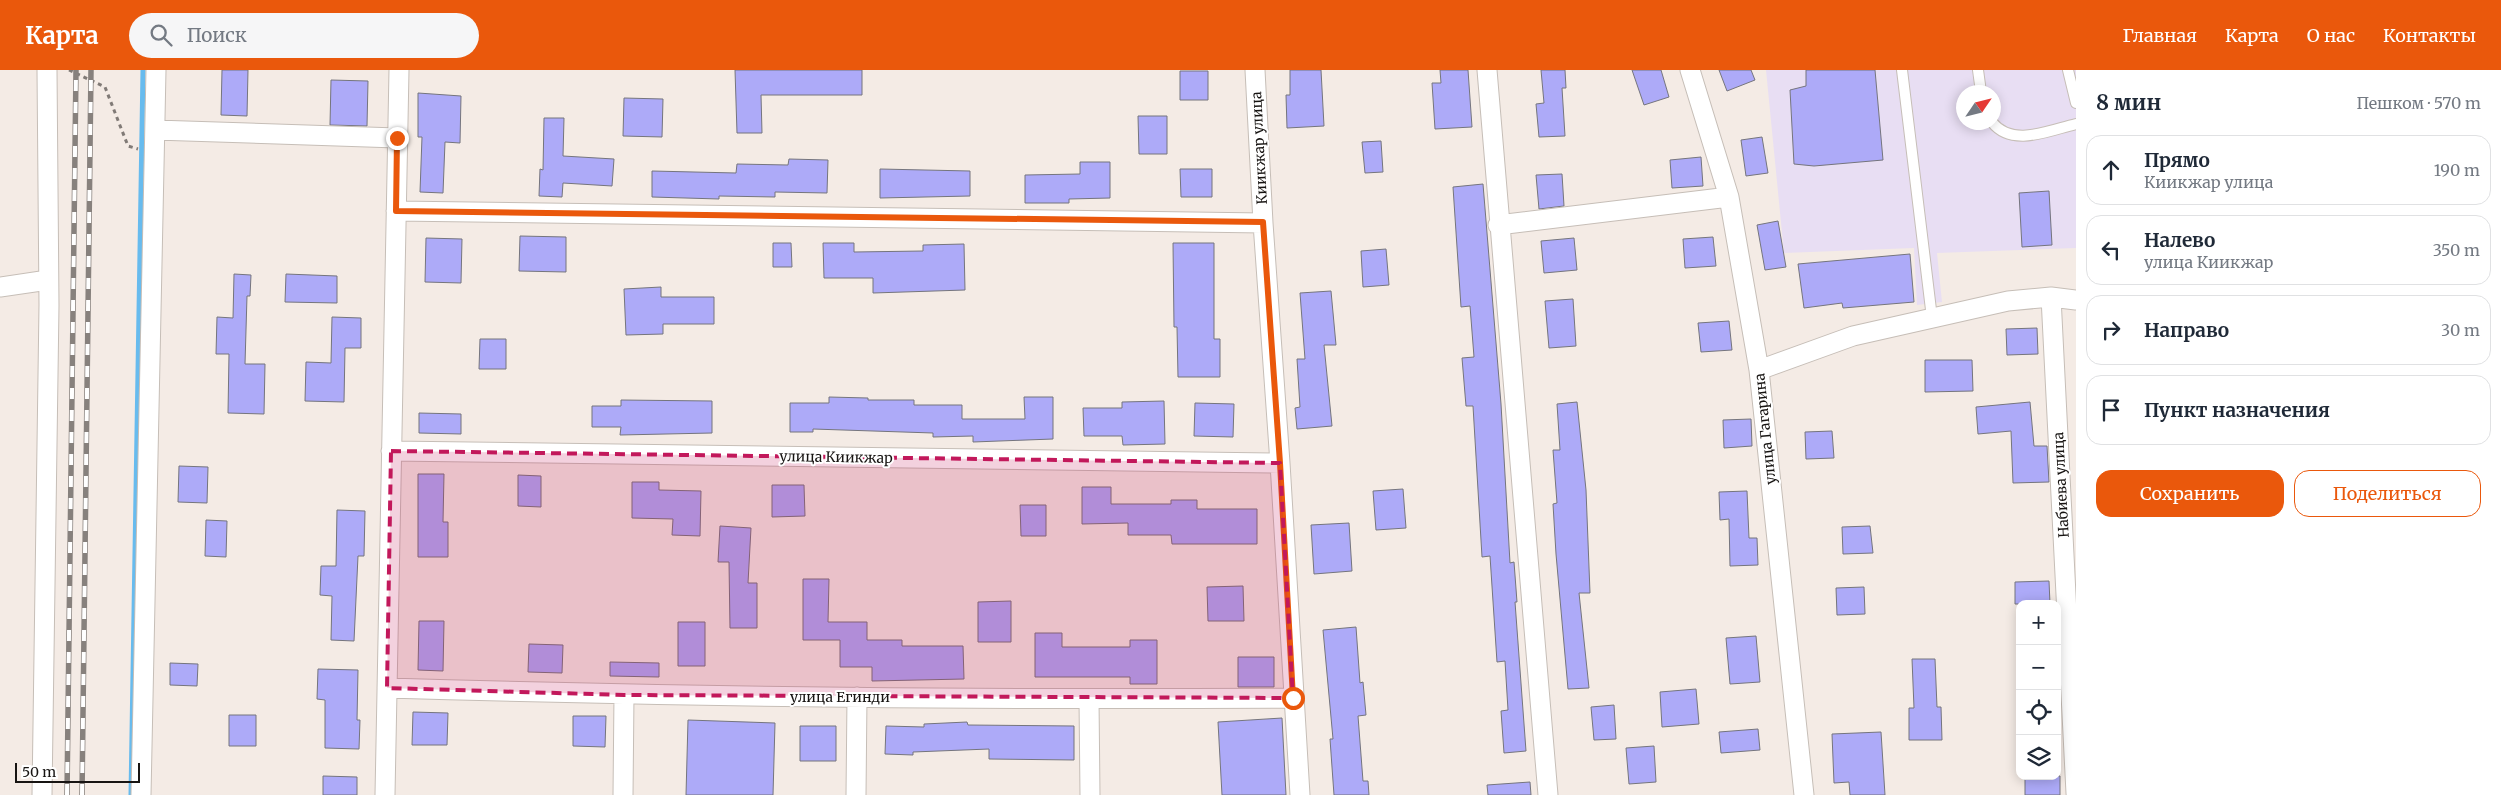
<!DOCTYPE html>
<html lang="ru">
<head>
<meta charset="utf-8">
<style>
  body { margin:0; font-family:Merriweather,serif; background:#f6f6f7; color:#1f2937 }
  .controls { position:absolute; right:15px; bottom:15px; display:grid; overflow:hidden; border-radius:10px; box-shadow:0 2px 12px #0003 }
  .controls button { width:45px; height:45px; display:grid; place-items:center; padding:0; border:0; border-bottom:1px solid #e0e1e3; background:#fff; color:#1f2937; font:25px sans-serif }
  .compass { position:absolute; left:1956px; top:15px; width:45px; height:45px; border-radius:50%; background:#fff; box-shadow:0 2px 12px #0003; rotate:55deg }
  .scale { position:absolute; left:15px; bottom:12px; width:125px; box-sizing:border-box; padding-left:5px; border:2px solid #171412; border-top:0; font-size:14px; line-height:18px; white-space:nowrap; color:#171412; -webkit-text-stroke:4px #fff; paint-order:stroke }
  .stop { position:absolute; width:15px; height:15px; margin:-11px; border:4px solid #ea580c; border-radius:50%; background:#fff }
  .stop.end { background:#ea580c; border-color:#fff; box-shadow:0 1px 5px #0008 }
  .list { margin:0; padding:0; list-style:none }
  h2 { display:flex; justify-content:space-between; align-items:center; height:65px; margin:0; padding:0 20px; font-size:21px }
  h2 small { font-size:16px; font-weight:400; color:#747a83 }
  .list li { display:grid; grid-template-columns:32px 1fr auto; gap:15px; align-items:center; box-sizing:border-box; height:70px; margin:0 10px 10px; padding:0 10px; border:1px solid #e0e1e3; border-radius:15px }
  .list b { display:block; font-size:19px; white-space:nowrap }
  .list p { margin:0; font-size:16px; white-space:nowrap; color:#747a83 }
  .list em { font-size:16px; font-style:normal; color:#747a83 }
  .actions { display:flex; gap:10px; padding:15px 20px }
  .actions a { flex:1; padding:11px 0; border:1px solid #ea580c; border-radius:15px; text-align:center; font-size:18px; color:#ea580c }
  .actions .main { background:#ea580c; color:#fff }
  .icon { flex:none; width:28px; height:28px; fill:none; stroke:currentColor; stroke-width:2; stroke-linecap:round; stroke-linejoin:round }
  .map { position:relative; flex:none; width:2076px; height:725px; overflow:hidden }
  header { display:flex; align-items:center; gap:30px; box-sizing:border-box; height:70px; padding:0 25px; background:#ea580c; color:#fff }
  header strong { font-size:24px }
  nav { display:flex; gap:28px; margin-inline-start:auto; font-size:18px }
  .search { width:350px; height:45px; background:#f6f6f7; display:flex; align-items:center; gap:12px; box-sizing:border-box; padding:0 18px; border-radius:28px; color:#747a83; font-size:19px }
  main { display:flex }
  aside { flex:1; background:#fff }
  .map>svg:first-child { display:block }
  .industrial { fill:#e8def3; fill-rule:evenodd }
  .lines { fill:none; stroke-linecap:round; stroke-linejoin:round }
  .stream { stroke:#67bbee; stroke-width:5 }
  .building { fill:#adaaf8; stroke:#75757d }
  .service-casing { stroke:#c6beb7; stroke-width:12 }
  .minor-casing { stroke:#c6beb7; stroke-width:21 }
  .path { stroke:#807a76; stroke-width:3; stroke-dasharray:4 4; stroke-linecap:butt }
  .service { stroke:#fff; stroke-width:10 }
  .minor { stroke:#fff; stroke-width:19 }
  .rail-casing { stroke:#87817d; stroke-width:5.5 }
  .rail { stroke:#fff; stroke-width:4; stroke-dasharray:11; stroke-linecap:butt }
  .route { stroke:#ea580c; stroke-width:6 }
  .marked { fill:#c2185b; fill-opacity:0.2; stroke:#c2185b; stroke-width:4; stroke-dasharray:10 6; stroke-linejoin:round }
  .labels { text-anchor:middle; stroke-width:4; stroke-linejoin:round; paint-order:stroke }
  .street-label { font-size:14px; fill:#171412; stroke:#fff }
</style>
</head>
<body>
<header>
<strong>Карта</strong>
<div class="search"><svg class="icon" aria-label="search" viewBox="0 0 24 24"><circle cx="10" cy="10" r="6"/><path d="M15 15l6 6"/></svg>Поиск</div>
<nav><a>Главная</a><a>Карта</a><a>О нас</a><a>Контакты</a></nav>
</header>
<main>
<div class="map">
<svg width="2076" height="725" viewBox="0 0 2076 725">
  <rect width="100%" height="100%" fill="#f4ebe5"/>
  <path class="industrial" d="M1766,0H2076V178L1937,183L1942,232L1917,235L1914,178L1784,183ZM1964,22H1994V52H1964Z"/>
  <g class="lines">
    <path class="stream" d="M131,725L143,0"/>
  </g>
  <path class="building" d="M222,0H248L247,46L221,45Z
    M735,0H862V25H761L762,63H737Z
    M1290,0H1321L1324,56L1287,58L1286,25H1290Z
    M1440,0H1468L1472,57L1435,59L1432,13H1441Z
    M1541,0H1565L1566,18H1562L1565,66L1539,67L1536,34L1544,33Z
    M1632,0H1661L1669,27L1644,35Z
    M1719,0H1751L1755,10L1727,21Z
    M1806,0H1875L1883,90L1814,96L1794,94L1790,20L1806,16Z
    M1180,1H1208V30H1180Z
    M331,10L368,11L367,56L330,55Z
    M418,23L461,26L460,73L445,72L443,123L420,122L422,67H418Z
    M624,28L663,29L662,67L623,66Z
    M1138,46H1167V84H1139Z
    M544,48H564L563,86L614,89L612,116L563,113L562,127L539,126L540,99L543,100Z
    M1762,67L1768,103L1746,106L1741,70Z
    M1381,71L1383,102L1365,103L1362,72Z
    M1701,87L1703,116L1672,118L1670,90Z
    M789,89L828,90L827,123L775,122V127L719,126V129L652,127V101L736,103L737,94L788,95Z
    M1080,92H1110V128L1069,129V133H1025V105L1080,104Z
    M880,99L970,101V126L880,128Z
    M1180,99H1212V127H1181Z
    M1562,104L1564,136L1539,139L1536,105Z
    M1483,114L1501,334L1510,493L1514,492L1517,532H1515L1526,681L1504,683L1501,641L1508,640L1505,591L1497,592L1490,486L1482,487L1473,336H1466L1462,288L1474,287L1470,236L1461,237L1453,117Z
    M2049,121L2052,175L2022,177L2019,123Z
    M1778,151L1786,197L1765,200L1757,155Z
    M520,166L566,167V202L519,201Z
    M1713,167L1716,196L1685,198L1683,169Z
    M426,168L462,169L461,213L425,212Z
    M1574,168L1577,200L1544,203L1541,171Z
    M773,173H791L792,197H773Z
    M823,173H854V182L923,181V175L964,174L965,220L873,223V208H824Z
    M1173,173H1214V269H1220V307H1178L1177,257H1174Z
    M1386,179L1389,215L1363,217L1361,181Z
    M1910,184L1914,232L1843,238L1842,233L1804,238L1798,194Z
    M234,204L251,205L250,226H247L245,294H265L264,344L228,343L229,284H216L217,247L233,248Z
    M286,204L337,206V233L285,232Z
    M661,217V227H714V254H663V264L626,265L624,219Z
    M1331,221L1336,275H1324L1332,356L1297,359L1295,338L1300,337L1297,289H1305L1300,223Z
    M1573,229L1576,276L1549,278L1545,231Z
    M332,247L361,248V278H345L344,332L305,331L306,292L331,293Z
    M1729,251L1732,280L1701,282L1698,253Z
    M2037,258L2038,284L2007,285L2006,259Z
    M480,269H506V299H479Z
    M1925,290H1972L1973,321L1925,322Z
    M829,327L868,328V330H914V335H962V349H1025L1024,327H1053V369L973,372V366L933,367V363L813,359V362H790V333H829Z
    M621,330L712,331V363L620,365L621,357H592V336H621Z
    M1164,331L1165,374L1123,375L1122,366H1084L1083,338H1122V332Z
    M1577,332L1586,420L1590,523H1579L1589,618L1568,619L1556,484L1553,434L1557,433L1553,380H1560L1557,334Z
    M2030,332L2034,376H2047L2049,412L2013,413L2011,361L1978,364L1976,337Z
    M1195,333L1234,334L1233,367L1194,366Z
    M419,343L461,344V364L419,363Z
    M1751,349L1752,376L1724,378L1723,350Z
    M1832,361L1834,388L1806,389L1805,362Z
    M179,396L208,397L207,433L178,432Z
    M418,404H444L443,452H448V487H418Z
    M518,405L541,406V437L518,436Z
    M632,412H659V420L701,421L700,466L672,465L673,449L632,448Z
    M772,415H804L805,446L772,447Z
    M1082,417H1111V434H1171V430H1197V439H1257V474H1172L1171,465H1128V453L1082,454Z
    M1403,419L1406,458L1376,460L1373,421Z
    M1747,421L1749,468H1757L1758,495L1730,496L1729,449L1720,450L1719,422Z
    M1020,435H1046V466H1021Z
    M337,440L365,441L364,486H358L354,571L331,570L332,526L320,525L321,496H336Z
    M206,450L227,451L226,487L205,486Z
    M1349,453L1352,501L1314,504L1311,455Z
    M720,456L751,458L748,513H757V558H730L729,492H718Z
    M1870,456L1873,483L1843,484L1842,457Z
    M803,509H829L828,552H867V570H902V576H963L964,609L872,611V597H840V570H803Z
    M2049,511L2050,534H2015V512Z
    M1243,516L1244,551H1208L1207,517Z
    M1864,517L1865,544L1837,545L1836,518Z
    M1011,531V572H978V532Z
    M419,551H444L443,601L418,600Z
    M678,552H705V596H678Z
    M1356,557L1360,613L1363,612L1366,645L1358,646L1363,711H1368L1369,725H1334L1330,669H1333L1323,560Z
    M1035,563H1062V577H1130V570H1157V614H1130V607H1035Z
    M1756,566L1760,612L1730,614L1726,568Z
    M529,574L563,575L562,603L528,602Z
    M1238,587H1274V617H1238Z
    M1912,589H1935L1937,637H1941L1942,670H1909V638H1914Z
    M610,592L659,593V607L610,606Z
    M170,593L198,594L197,616L170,615Z
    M318,599L358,600L357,650H360L359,679L325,678V630L317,629Z
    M1696,619L1699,654L1662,657L1660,622Z
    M1614,635L1616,669L1594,670L1591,637Z
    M413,642L448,643L447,675H412Z
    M229,645H256V676H229Z
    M573,646H606L605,677L573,676Z
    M1282,648L1286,725H1222L1218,652Z
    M688,650L775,653L773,725H686Z
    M967,652L968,655L1074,656V690L989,689V679L913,682V685L885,684L886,656L924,657V654Z
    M800,656H836V691H800Z
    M1758,659L1760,680L1721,683L1719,662Z
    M1881,662L1885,725H1850L1849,712L1834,713L1832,664Z
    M1654,676L1656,712L1629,714L1626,678Z
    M323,706L357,707V725H323Z
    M2025,706H2060V725H2025Z
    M1530,712L1531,725H1488L1487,715Z"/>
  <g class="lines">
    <g class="service-casing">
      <path id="service" d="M1902,0L1932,248
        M1978,0L1981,22
        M2068,0L2076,33
        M1992,52C2012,78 2050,60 2076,54"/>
    </g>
    <g class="minor-casing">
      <path id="minor" d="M1255,0L1263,153L1280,393L1300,725
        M1487,0L1548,725
        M1690,0L1729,127L1759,300L1804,725
        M155,60L397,68
        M396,141L1263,153
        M1498,155L1729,127
        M0,217L48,210
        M2051,227L2076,723
        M1759,300L1853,266L2008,231L2051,227L2076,230
        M391,381L1280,393
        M387,618C689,627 991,630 1293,628
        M1089,629L1090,725
        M42,725L49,235L47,0
        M141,725L156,0
        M385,725L399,0
        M623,725L624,625
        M856,725L857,627"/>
    </g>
    <path class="path" d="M69,0L105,17L128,76L138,79"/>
    <use href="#service" class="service"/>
    <use href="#minor" class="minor"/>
    <g class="rail-casing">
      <path id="rail" d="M67,725L76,0
        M82,725L91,0"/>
    </g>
    <use href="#rail" class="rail"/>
  </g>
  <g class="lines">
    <path class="route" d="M397,68L396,141L1263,152L1280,393L1293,628"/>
  </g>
  <path class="marked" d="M391,381L1280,393L1293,628L624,625L387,618Z"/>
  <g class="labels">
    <g class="street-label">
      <text transform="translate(1259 78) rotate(-93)" y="5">Киикжар улица</text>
      <text transform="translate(1765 359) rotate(-96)" y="5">улица Гагарина</text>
      <text transform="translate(836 387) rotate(1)" y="5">улица Киикжар</text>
      <text transform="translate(2061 415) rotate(-93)" y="5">Набиева улица</text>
      <text x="840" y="632">улица Егинди</text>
    </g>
  </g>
</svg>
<div class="controls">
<button>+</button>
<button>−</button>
<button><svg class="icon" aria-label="locate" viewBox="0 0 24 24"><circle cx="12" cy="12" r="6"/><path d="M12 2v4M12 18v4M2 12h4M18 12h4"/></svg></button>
<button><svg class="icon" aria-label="layers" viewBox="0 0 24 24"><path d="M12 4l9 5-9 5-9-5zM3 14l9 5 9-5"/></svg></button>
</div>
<svg class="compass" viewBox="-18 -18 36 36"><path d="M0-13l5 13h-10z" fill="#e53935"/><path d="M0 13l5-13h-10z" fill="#747a83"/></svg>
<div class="scale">50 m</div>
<div class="stop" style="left:1293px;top:628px"></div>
<div class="stop end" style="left:397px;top:68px"></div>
</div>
<aside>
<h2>8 мин<small>Пешком · 570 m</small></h2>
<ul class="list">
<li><svg class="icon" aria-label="ahead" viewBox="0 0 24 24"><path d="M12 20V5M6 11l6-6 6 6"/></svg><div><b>Прямо</b><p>Киикжар улица</p></div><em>190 m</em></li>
<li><svg class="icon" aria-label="left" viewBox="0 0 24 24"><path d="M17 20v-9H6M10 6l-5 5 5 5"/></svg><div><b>Налево</b><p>улица Киикжар</p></div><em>350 m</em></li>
<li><svg class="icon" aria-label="right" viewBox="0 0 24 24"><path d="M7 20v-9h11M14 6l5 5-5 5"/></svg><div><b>Направо</b></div><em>30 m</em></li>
<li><svg class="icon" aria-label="arrive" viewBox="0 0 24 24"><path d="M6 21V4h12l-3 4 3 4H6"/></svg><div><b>Пункт назначения</b></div></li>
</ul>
<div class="actions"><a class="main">Сохранить</a><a>Поделиться</a></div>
</aside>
</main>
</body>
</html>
